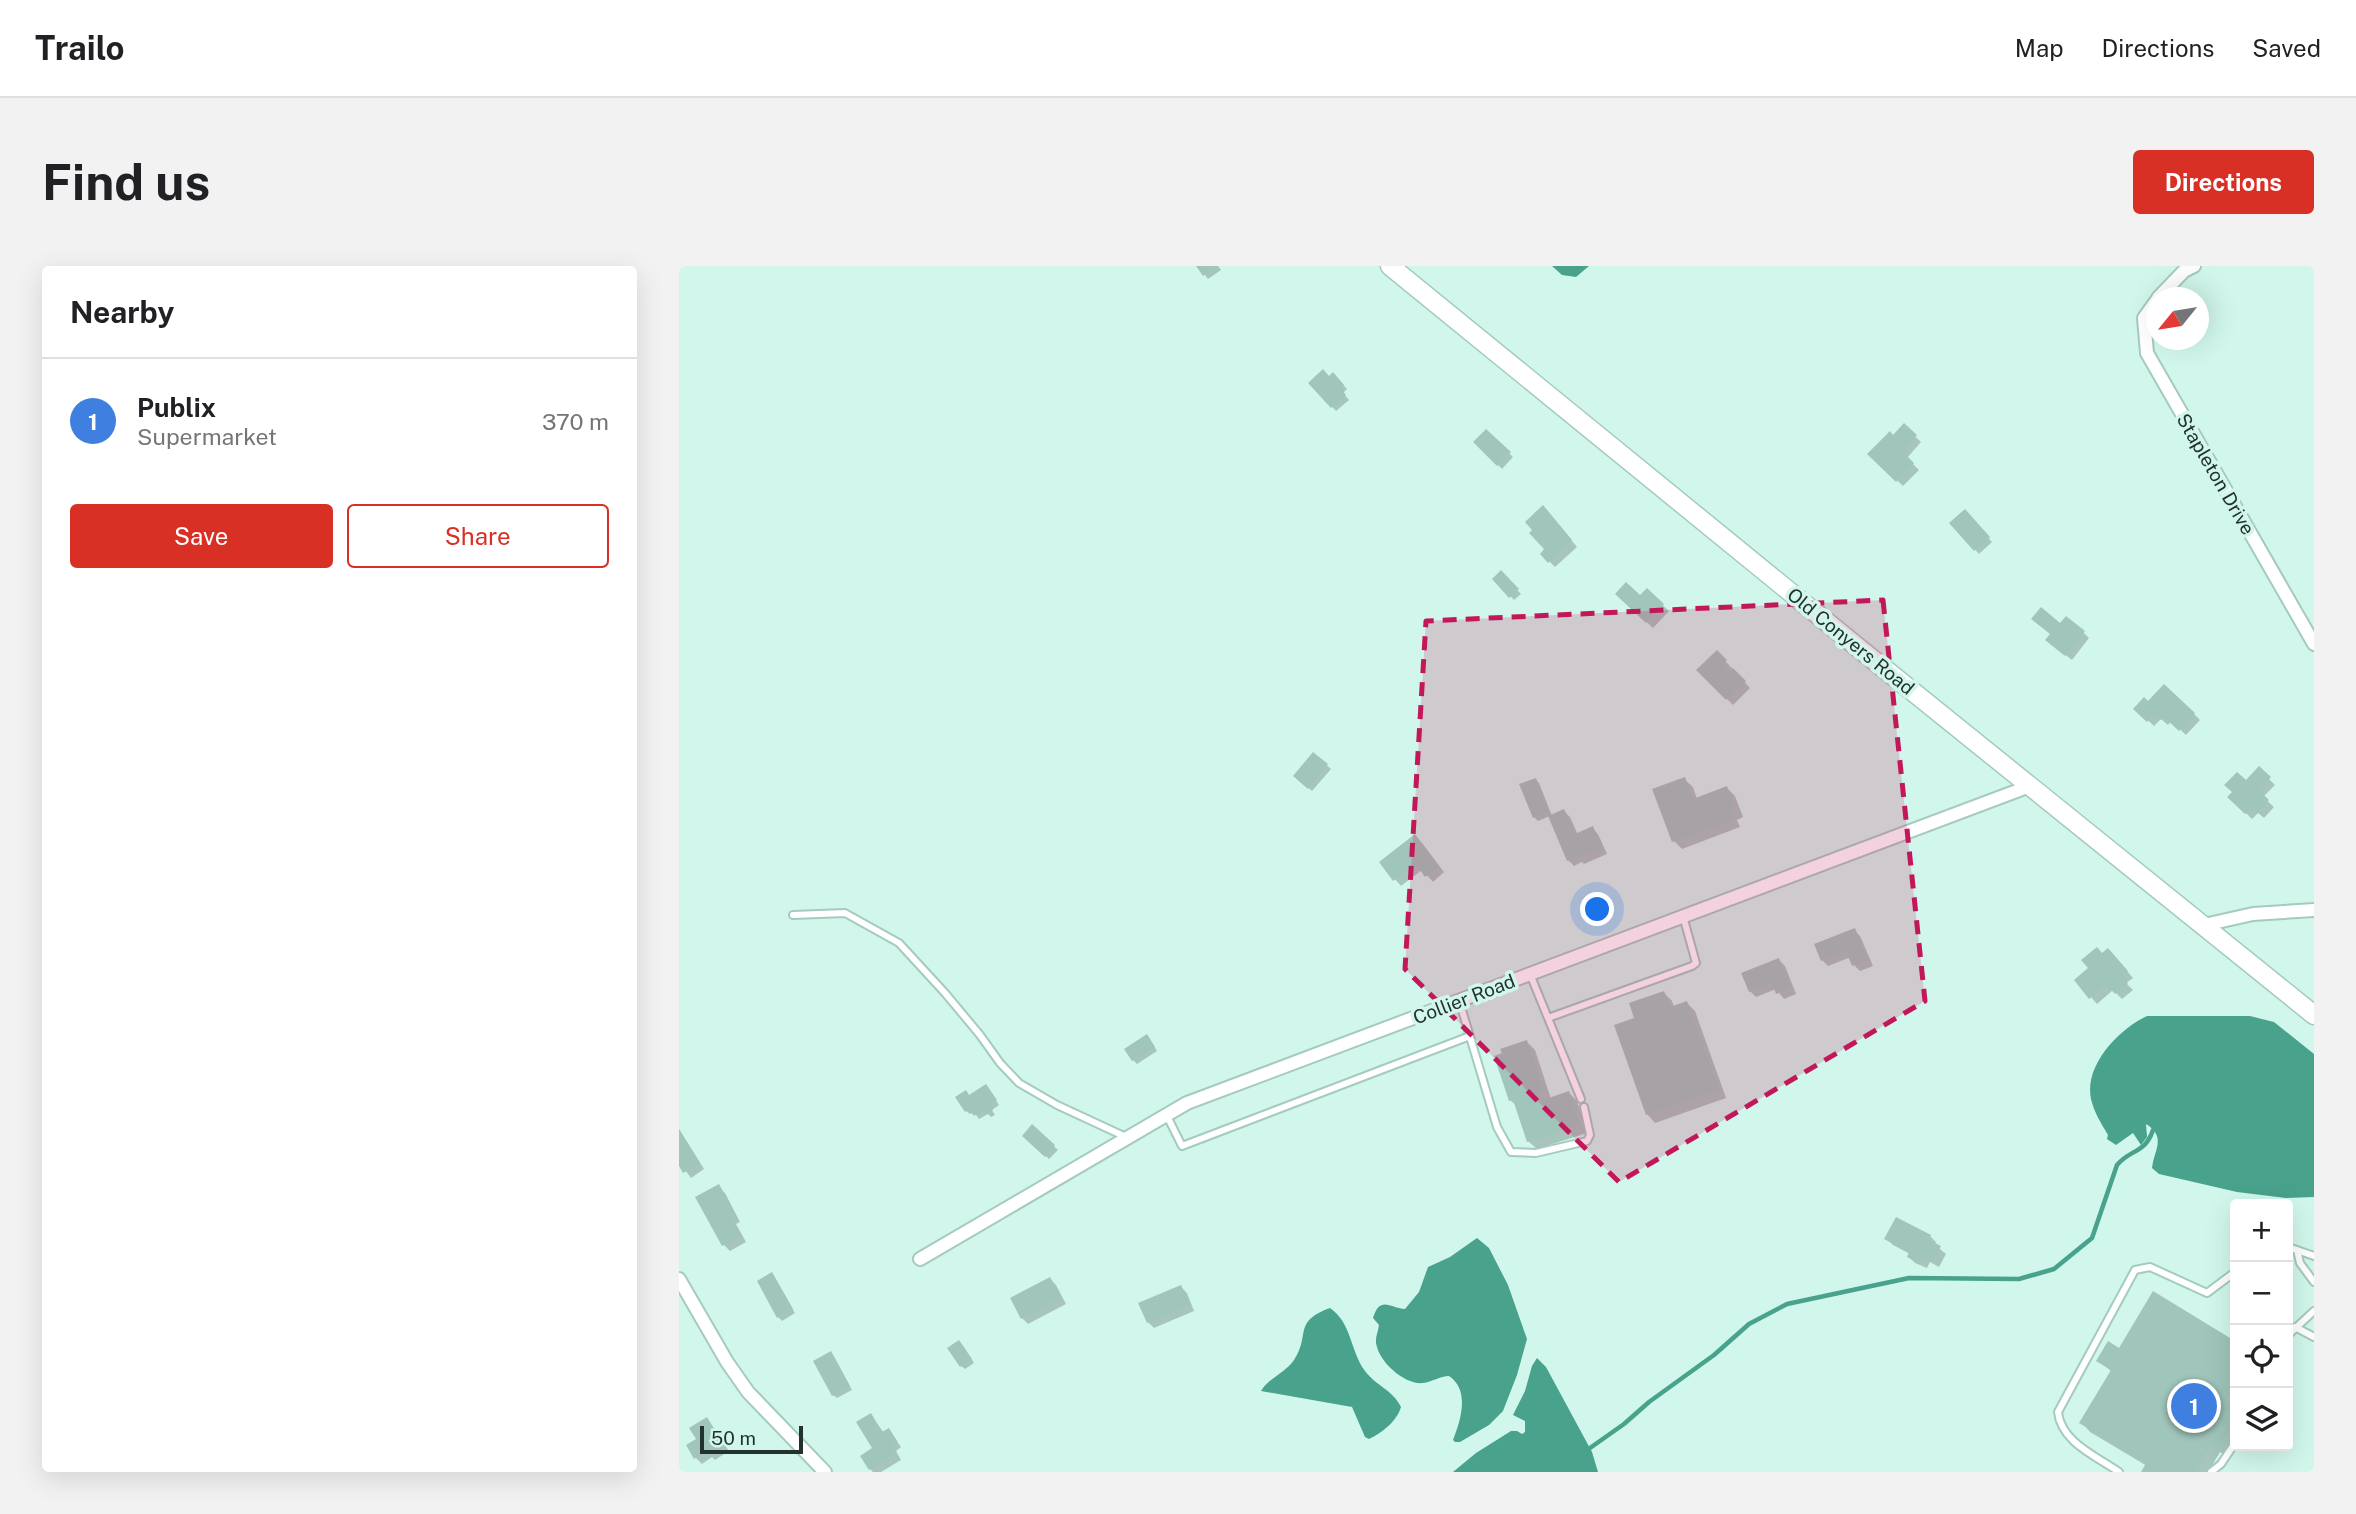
<!DOCTYPE html>
<html lang="en">
<head>
<meta charset="utf-8">
<style>
  body { margin:0; font-family:"Public Sans",sans-serif; background:#f2f2f2; color:#202124 }
  .controls { position:absolute; right:21px; bottom:21px; display:grid; overflow:hidden; border-radius:7px; box-shadow:0 7px 28px #0002 }
  .controls button { width:63px; height:63px; display:grid; place-items:center; padding:0; border:0; border-bottom:2px solid #e0e0e0; background:#fff; color:#202124; font:35px sans-serif }
  .compass { position:absolute; left:1467px; top:21px; width:63px; height:63px; border-radius:50%; background:#fff; box-shadow:0 7px 28px #0002; rotate:240deg }
  .scale { position:absolute; left:21px; bottom:18px; width:103px; box-sizing:border-box; padding-left:7px; border:4px solid #24322e; border-top:0; font-size:19px; line-height:24px; white-space:nowrap; color:#24322e; -webkit-text-stroke:5px #d1f7ec; paint-order:stroke }
  .you { position:absolute; left:919px; top:644px; width:24px; height:24px; margin:-18px; border:5px solid #fff; border-radius:50%; background:#1a73e8; box-shadow:0 0 0 10px #1a73e833 }
  .badge { display:grid; place-items:center; width:46px; height:46px; border-radius:50%; background:#d93025; color:#fff; font-size:23px; font-weight:700 }
  .pin { position:absolute; translate:-50% -50%; border:4px solid #fff; box-shadow:0 2px 7px #0006 }
  .list { margin:0; padding:0; list-style:none }
  h2 { display:flex; justify-content:space-between; align-items:center; height:91px; margin:0; padding:0 28px; font-size:30px }
  h2 small { font-size:23px; font-weight:400; color:#757577 }
  .list li { display:grid; grid-template-columns:46px 1fr auto; gap:21px; align-items:center; box-sizing:border-box; height:126px; padding:0 28px; border-top:2px solid #e0e0e0 }
  .list b { display:block; font-size:26px; white-space:nowrap }
  .list p { margin:0; font-size:23px; white-space:nowrap; color:#757577 }
  .list em { font-size:23px; font-style:normal; color:#757577 }
  .actions { display:flex; gap:14px; padding:21px 28px }
  .actions a { flex:1; padding:16px 0; border:2px solid #d93025; border-radius:7px; text-align:center; font-size:24px; color:#d93025 }
  .actions .main { background:#d93025; color:#fff }
  .icon { flex:none; width:38px; height:38px; fill:none; stroke:currentColor; stroke-width:2; stroke-linecap:round; stroke-linejoin:round }
  .map { position:relative; flex:none; width:1635px; height:1206px; overflow:hidden; border-radius:7px }
  header { display:flex; align-items:center; gap:42px; box-sizing:border-box; height:98px; padding:0 35px; background:#fff; border-bottom:2px solid #e0e0e0 }
  header strong { font-size:33px }
  nav { display:flex; gap:38px; margin-inline-start:auto; font-size:24px }
  .intro { display:flex; align-items:center; justify-content:space-between; box-sizing:border-box; height:168px; padding:0 42px }
  h1 { margin:0; font-size:49px }
  .button { padding:18px 32px; border-radius:7px; background:#d93025; color:#fff; font-size:24px; font-weight:700 }
  main { display:flex; gap:42px; padding:0 42px }
  aside { flex:1; background:#fff; border-radius:7px; box-shadow:0 7px 28px #0002 }
  .map>svg:first-child { display:block }
  .water { fill:#48a28c }
  .shadow { fill:#0003 }
  .lines { fill:none; stroke-linecap:round; stroke-linejoin:round }
  .stream { stroke:#48a28c; stroke-width:4.5 }
  .building { fill:#a0c5ba }
  .lane-casing { stroke:#a5cabf; stroke-width:10 }
  .street-casing { stroke:#a5cabf; stroke-width:16 }
  .secondary-casing { stroke:#a5cabf; stroke-width:21 }
  .lane { stroke:#fff; stroke-width:6 }
  .street { stroke:#fff; stroke-width:12 }
  .secondary { stroke:#fff; stroke-width:18 }
  .marked { fill:#c2185b; fill-opacity:0.2; stroke:#c2185b; stroke-width:5; stroke-dasharray:14 9; stroke-linejoin:round }
  .labels { text-anchor:middle; stroke-width:7; stroke-linejoin:round; paint-order:stroke }
  .street-label { font-size:19px; fill:#24322e; stroke:#d1f7ec }
</style>
</head>
<body>
<header>
<strong>Trailo</strong>
<nav><a>Map</a><a>Directions</a><a>Saved</a></nav>
</header>
<div class="intro"><h1>Find us</h1><a class="button">Directions</a></div>
<main>
<aside>
<h2>Nearby<small></small></h2>
<ul class="list">
<li><span class="badge" style="background:#3f7fe0">1</span><div><b>Publix</b><p>Supermarket</p></div><em>370 m</em></li>
</ul>
<div class="actions"><a class="main">Save</a><a>Share</a></div>
</aside>
<div class="map">
<svg width="1635" height="1206" viewBox="0 0 1635 1206">
  <rect width="100%" height="100%" fill="#d1f7ec"/>
  <path class="water" d="M873,0H910L897,11L883,9Z
    M1468,750H1571L1595,756L1635,788V931L1607,932L1558,926L1480,908L1473,902C1475,884 1488,871 1467,858L1468,871L1462,879L1454,867L1437,879L1428,873L1429,869C1422,857 1415,846 1412,833C1405,799 1440,763 1468,750Z
    M798,972L810,982L829,1019L848,1073L838,1109L824,1145L810,1159L781,1176H776L774,1174C782,1154 791,1124 770,1110C761,1110 753,1116 744,1117C726,1119 702,1097 698,1081C695,1073 699,1067 700,1059L694,1052C701,1029 711,1042 726,1043L740,1026L749,1001L771,991Z
    M651,1042C673,1057 671,1085 686,1105C696,1119 714,1124 722,1141C718,1155 703,1167 690,1173L686,1171L673,1141L582,1125C590,1112 606,1107 615,1094C632,1069 613,1056 651,1042Z
    M858,1092L867,1101L913,1186L919,1206H774L797,1187L832,1165H838L843,1168L846,1166V1155L834,1149L846,1125L853,1100Z"/>
  <path class="shadow" d="M519,0H539L542,4L529,13Z
    M654,108L668,123L664,127L670,134L657,145L632,117L650,112Z
    M1225,160L1242,176L1228,192L1240,204L1224,220L1191,188L1214,171Z
    M807,165L834,191L823,203L796,176Z
    M1286,245L1313,276L1300,288L1272,257Z
    M870,247L898,281L876,301L863,288L868,284Z
    M822,307L842,328L835,334L815,313Z
    M968,325L990,345L974,362L939,328L961,331Z
    M1382,359L1404,366L1410,372L1393,394L1375,380Z
    M1038,386L1071,422L1054,439L1020,404Z
    M1469,438L1515,448L1521,454L1507,469L1492,455L1489,459L1482,453L1475,460L1457,443Z
    M635,488L652,503L633,525L616,510Z
    M1580,503L1596,519L1584,531L1595,541L1585,552L1579,547L1573,553L1551,531Z
    M1005,513L1014,521L1018,533L1048,522L1056,530L1064,551L1058,554L1061,561L1003,583L995,575Z
    M856,514L860,517L873,550L885,545L891,551L899,569L913,562L919,568L928,588L905,598L903,596L895,600L889,594L871,550L859,555L855,551Z
    M742,576L765,606L754,616L743,604L722,620L702,597Z
    M1175,664L1181,670L1194,700L1181,705L1175,699L1172,691L1149,700L1143,694Z
    M1424,689L1435,690L1454,712L1447,717L1454,724L1443,733L1434,724L1418,738L1397,714Z
    M1100,694L1106,700L1117,728L1105,733L1097,723L1077,731L1071,725Z
    M985,727L993,735L995,741L1008,737L1016,745L1047,832L976,857L968,848L957,753Z
    M471,774L478,785L458,798L454,794Z
    M848,776L856,784L872,833L890,827L898,835L908,867L858,883L849,875L838,840L831,834Z
    M310,824L320,839L313,844L316,849L312,851L309,848L300,853L295,846L291,848L287,845L290,830Z
    M353,860L379,884L370,893L345,870Z
    M0,863L25,903L12,912L0,896Z
    M39,921L46,927L61,956L57,958L67,976L51,985L45,979L19,932Z
    M1251,970L1257,976L1256,979L1267,988L1260,1001L1251,996L1248,1002L1236,997L1230,991L1231,988L1214,979L1208,973Z
    M93,1008L116,1047L103,1055L99,1051Z
    M371,1013L377,1019L387,1038L349,1058L343,1052Z
    M502,1021L508,1027L515,1045L475,1062L469,1056Z
    M1474,1027L1556,1077V1177L1548,1190L1541,1186L1529,1206H1464L1468,1200L1411,1166L1403,1157L1433,1106L1419,1094L1441,1084Z
    M284,1080L295,1097L286,1103L282,1100Z
    M155,1091L173,1124L158,1132L154,1129Z
    M192,1149L205,1167L210,1164L222,1181L217,1185L222,1194L202,1206H194L191,1203L195,1183Z
    M28,1153L50,1185L36,1194L33,1191L23,1198L17,1192L19,1173Z"/>
  <g class="lines">
    <path class="stream" d="M911,1182L945,1158L970,1136L1035,1089L1070,1058L1108,1038L1230,1012L1340,1013L1375,1003L1413,972L1438,899C1451,883 1466,888 1474,864"/>
  </g>
  <path class="building" d="M517,0H539L524,10Z
    M644,103L650,110L654,106L665,119L661,122L667,129L652,142L629,117Z
    M1225,157L1238,169L1223,185L1235,197L1217,216L1188,188L1211,165L1214,169Z
    M807,163L832,186L818,200L794,176Z
    M864,239L893,274L869,297L861,288L865,283L850,267L853,264L846,256Z
    M1286,243L1311,271L1295,285L1270,257Z
    M822,304L840,323L830,332L813,313Z
    M947,316L961,329L968,322L985,338L967,357L936,328Z
    M1362,341L1381,357L1387,350L1406,365L1386,390L1366,374L1371,368L1352,353Z
    M1038,384L1048,394L1044,398L1051,406L1054,402L1067,415L1047,434L1017,404Z
    M1485,418L1516,447L1500,465L1485,451L1482,454L1475,448L1468,456L1454,443L1465,431L1469,435Z
    M634,486L649,498L629,523L614,510Z
    M1580,500L1592,511L1580,524L1590,534L1577,548L1572,542L1566,548L1548,531L1553,526L1545,519L1558,506L1567,514Z
    M1006,511L1014,533L1048,520L1057,543L1051,545L1054,553L993,576L973,523Z
    M857,512L870,545L854,552L840,518Z
    M885,543L896,568L914,560L923,582L898,593L897,591L888,595L869,550Z
    M736,568L760,600L746,611L737,598L714,615L700,596Z
    M1176,662L1189,694L1173,700L1167,685L1142,695L1135,678Z
    M1418,681L1423,687L1429,682L1449,705L1443,710L1449,717L1436,728L1427,718L1410,733L1395,714L1409,702L1402,694Z
    M1100,692L1112,722L1097,728L1093,717L1070,726L1062,707Z
    M985,725L991,741L1008,735L1040,824L967,849L935,759L955,752L950,737Z
    M468,768L476,781L453,795L445,783Z
    M848,774L865,824L858,826L861,835L890,825L901,858L848,876L834,834L830,835L815,790L823,787L821,783Z
    M307,818L318,834L310,839L314,844L307,848L304,844L295,850L290,843L286,846L276,831L287,824L290,829Z
    M353,858L376,879L366,891L343,870Z
    M0,863L21,897L4,907L0,900Z
    M40,918L57,949L52,952L62,970L43,980L16,931Z
    M1217,951L1252,969L1250,974L1262,980L1254,996L1244,991L1241,998L1228,991L1230,986L1205,973Z
    M93,1006L114,1043L98,1052L78,1015Z
    M371,1011L382,1031L342,1053L331,1032Z
    M502,1019L511,1039L468,1057L459,1037Z
    M1474,1025L1556,1075V1118L1548,1133L1556,1138V1155L1539,1183L1532,1179L1516,1206H1462L1467,1197L1400,1157L1432,1104L1417,1095L1429,1075L1440,1082Z
    M280,1074L293,1093L281,1101L268,1082Z
    M152,1085L171,1120L153,1130L134,1095Z
    M192,1147L203,1166L210,1162L218,1175L212,1178L217,1187L190,1204L181,1190L193,1182L177,1156Z
    M28,1151L45,1179L29,1189L26,1186L15,1193L7,1179L17,1173L10,1162Z"/>
  <g class="lines">
    <g class="lane-casing">
      <path id="lane" d="M114,649L166,647L220,677L266,727L301,769L321,797L340,817L378,839L447,871
        M851,708L902,833
        M780,734L818,861L832,886L857,887L908,875L911,869L905,841
        M869,752L1013,700L1017,697L1004,650
        M487,848L503,880L791,770
        M1609,981L1635,990
        M1618,984L1621,997L1635,1016
        M1616,1061L1635,1071
        M1609,1069L1635,1045
        M1440,1206C1417,1190 1382,1176 1379,1146L1456,1004L1471,1001L1528,1027L1556,1006
        M1532,1206L1542,1198L1556,1177"/>
    </g>
    <g class="street-casing">
      <path id="street" d="M1479,32L1505,5L1515,0
        M1478,34L1465,52L1468,87L1635,378
        M1525,659L1574,648L1635,644
        M241,993L508,837L1351,520
        M0,1013L48,1096L69,1126L146,1206"/>
    </g>
    <g class="secondary-casing">
      <path id="secondary" d="M711,0L1181,383L1635,749"/>
    </g>
    <use href="#lane" class="lane"/>
    <use href="#street" class="street"/>
    <use href="#secondary" class="secondary"/>
  </g>
  <path class="marked" d="M1204,334L1246,735L940,916L726,703L747,355Z"/>
  <g class="labels">
    <g class="street-label">
      <text transform="translate(1537 208) rotate(60)" y="7">Stapleton Drive</text>
      <text transform="translate(1172 375) rotate(39)" y="7">Old Conyers Road</text>
      <text transform="translate(785 733) rotate(-21)" y="7">Collier Road</text>
    </g>
  </g>
</svg>
<div class="controls">
<button>+</button>
<button>−</button>
<button><svg class="icon" aria-label="locate" viewBox="0 0 24 24"><circle cx="12" cy="12" r="6"/><path d="M12 2v4M12 18v4M2 12h4M18 12h4"/></svg></button>
<button><svg class="icon" aria-label="layers" viewBox="0 0 24 24"><path d="M12 4l9 5-9 5-9-5zM3 14l9 5 9-5"/></svg></button>
</div>
<svg class="compass" viewBox="-18 -18 36 36"><path d="M0-13l5 13h-10z" fill="#e53935"/><path d="M0 13l5-13h-10z" fill="#757577"/></svg>
<div class="scale">50 m</div>
<div class="you"></div>
<div class="pin badge" style="left:1515px;top:1140px;background:#3f7fe0">1</div>
</div>
</main>
</body>
</html>
